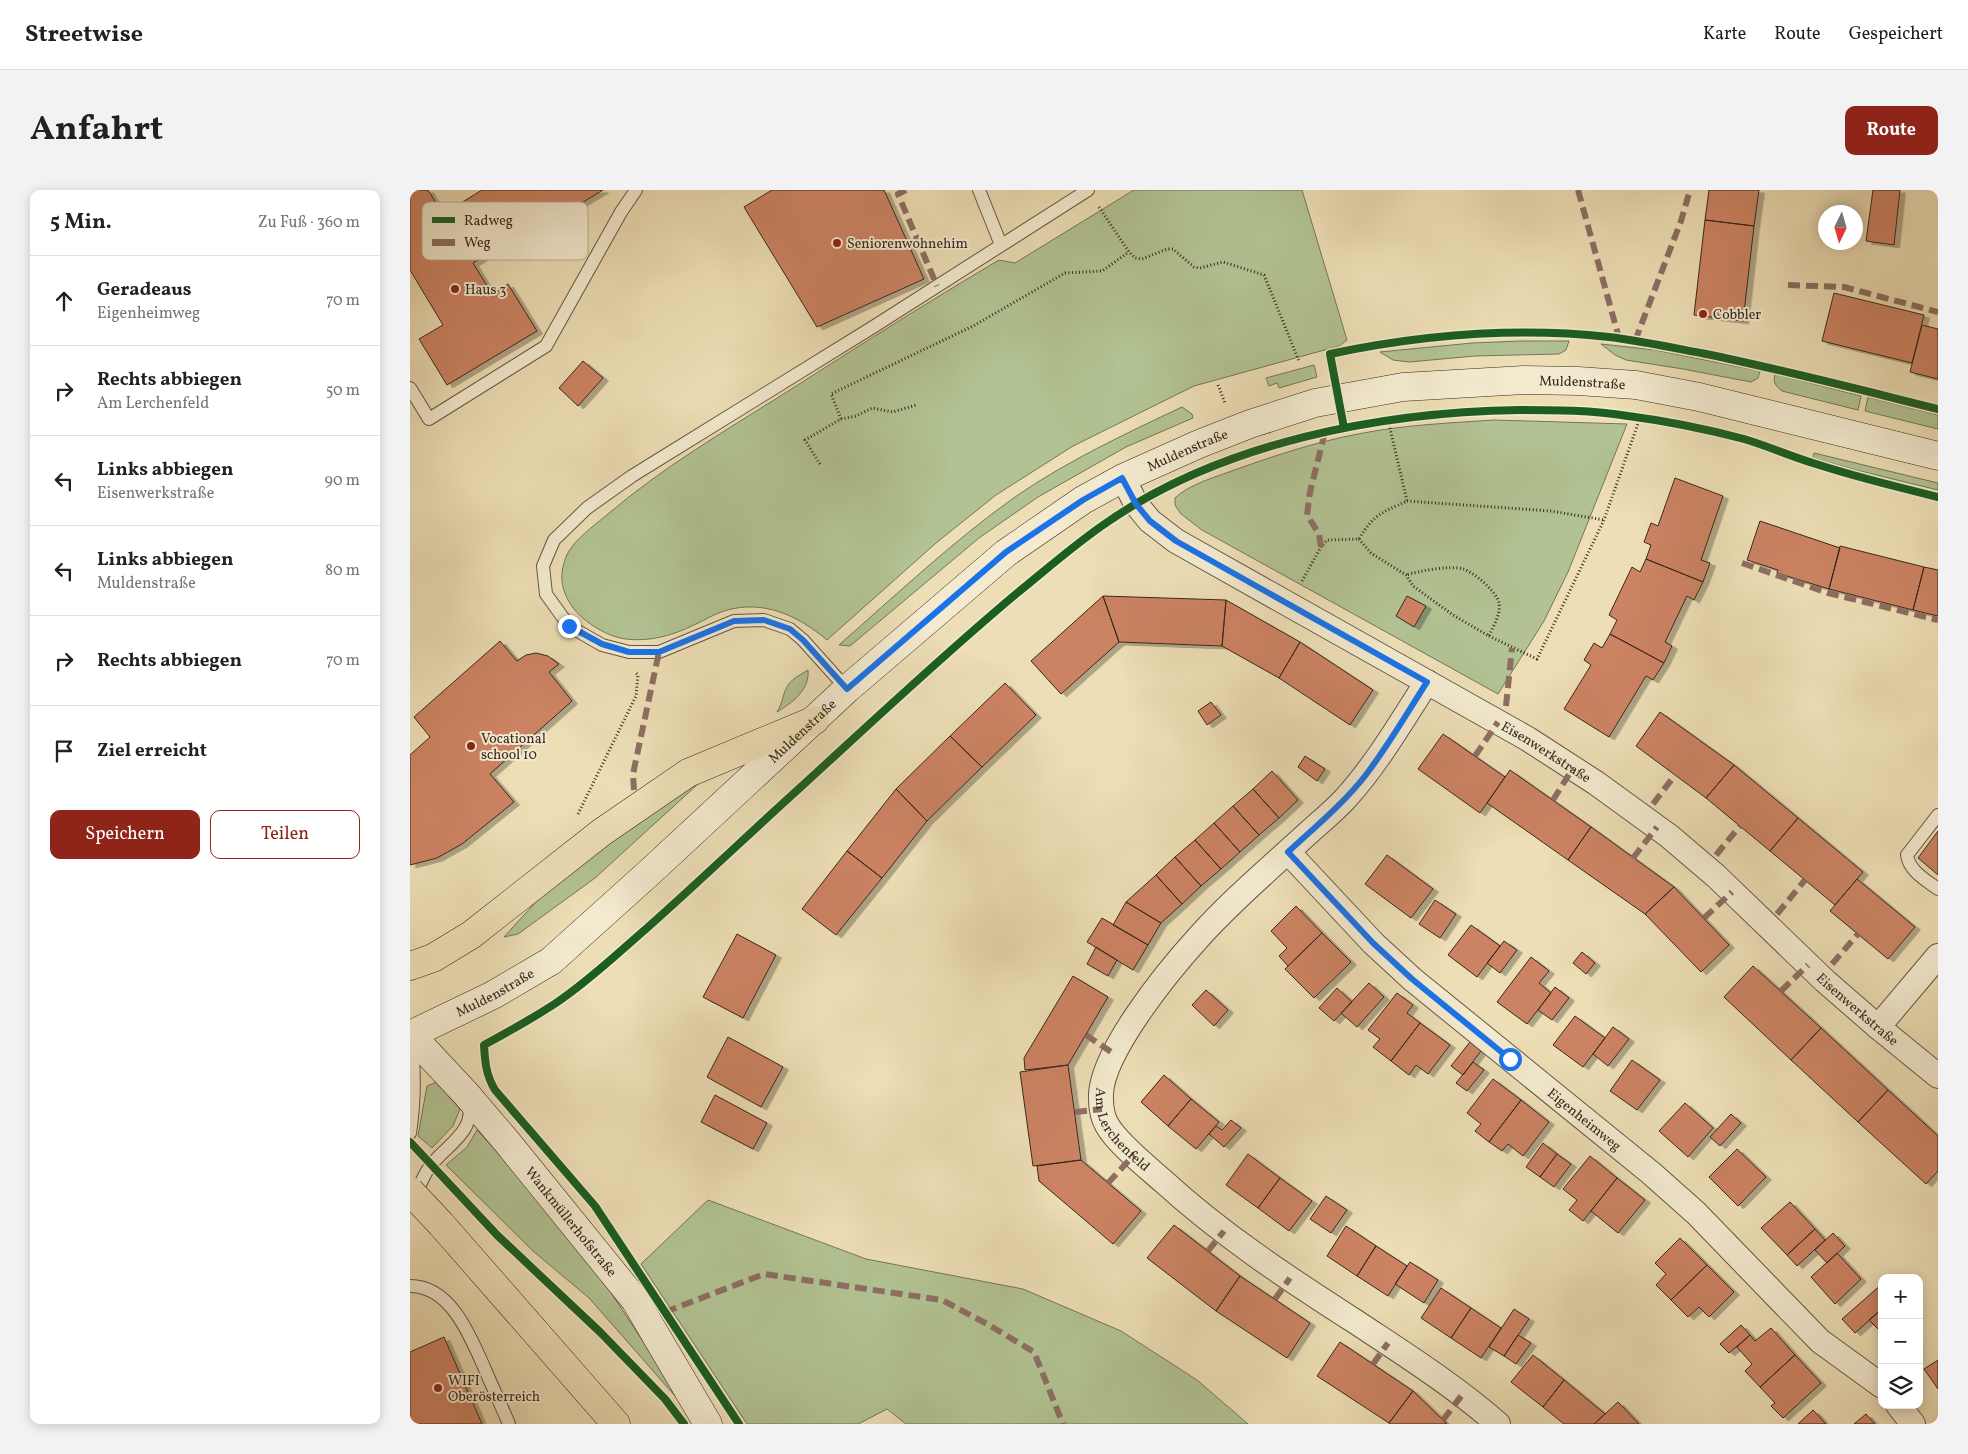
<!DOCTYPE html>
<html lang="de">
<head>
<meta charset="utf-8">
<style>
  body { margin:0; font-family:Vollkorn,serif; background:#f2f2f2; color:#202124 }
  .controls { position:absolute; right:15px; bottom:15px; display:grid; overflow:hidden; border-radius:10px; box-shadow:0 2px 12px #0003 }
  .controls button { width:45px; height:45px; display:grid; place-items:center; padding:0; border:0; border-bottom:1px solid #e0e0e0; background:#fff; color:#202124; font:25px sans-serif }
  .compass { position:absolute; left:1408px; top:15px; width:45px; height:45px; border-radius:50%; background:#fff; box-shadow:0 2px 12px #0003; rotate:185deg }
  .stop { position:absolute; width:15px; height:15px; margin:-11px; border:4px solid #1a73e8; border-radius:50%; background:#fff }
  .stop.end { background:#1a73e8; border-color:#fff; box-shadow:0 1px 5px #0008 }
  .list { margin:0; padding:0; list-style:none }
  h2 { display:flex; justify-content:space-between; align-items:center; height:65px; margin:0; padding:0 20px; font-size:21px }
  h2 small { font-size:16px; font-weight:400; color:#757577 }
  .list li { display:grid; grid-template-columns:32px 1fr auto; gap:15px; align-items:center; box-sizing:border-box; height:90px; padding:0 20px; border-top:1px solid #e0e0e0 }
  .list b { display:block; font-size:19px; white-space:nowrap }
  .list p { margin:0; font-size:16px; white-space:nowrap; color:#757577 }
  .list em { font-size:16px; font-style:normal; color:#757577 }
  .actions { display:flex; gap:10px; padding:15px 20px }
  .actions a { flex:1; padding:11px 0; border:1px solid #8f2418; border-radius:10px; text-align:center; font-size:18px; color:#8f2418 }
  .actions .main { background:#8f2418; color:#fff }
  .icon { flex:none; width:28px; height:28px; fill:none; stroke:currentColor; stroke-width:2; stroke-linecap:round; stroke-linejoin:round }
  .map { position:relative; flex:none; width:1528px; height:1234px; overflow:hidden; border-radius:10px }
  header { display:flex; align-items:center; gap:30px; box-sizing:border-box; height:70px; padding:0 25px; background:#fff; border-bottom:1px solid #e0e0e0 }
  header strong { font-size:24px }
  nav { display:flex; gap:28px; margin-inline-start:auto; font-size:18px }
  .intro { display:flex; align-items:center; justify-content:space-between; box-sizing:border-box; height:120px; padding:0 30px }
  h1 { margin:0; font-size:35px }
  .button { padding:12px 22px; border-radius:10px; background:#8f2418; color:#fff; font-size:18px; font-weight:700 }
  main { display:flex; gap:30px; padding:0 30px }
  aside { flex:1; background:#fff; border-radius:10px; box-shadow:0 2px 12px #0003 }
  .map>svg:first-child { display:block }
  .green { fill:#b2c292; stroke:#757558 }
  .building { fill:#cc8363; stroke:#38281e; filter:url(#shadow) }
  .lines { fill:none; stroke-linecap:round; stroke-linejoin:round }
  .service-casing { stroke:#655644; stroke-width:14 }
  .minor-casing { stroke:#655644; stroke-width:26 }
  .secondary-casing { stroke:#38281e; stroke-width:29 }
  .primary-casing { stroke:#38281e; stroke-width:29 }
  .path { stroke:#38281e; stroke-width:3; stroke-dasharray:1 2.5; stroke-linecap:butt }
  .service { stroke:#f3eacf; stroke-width:12 }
  .minor { stroke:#f3eacf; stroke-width:24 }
  .secondary { stroke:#f3eacf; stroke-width:28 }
  .primary { stroke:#eddeb5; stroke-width:28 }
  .primary-bridge-casing { stroke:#38281e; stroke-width:29; stroke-linecap:butt }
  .primary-bridge { stroke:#eddeb5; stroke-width:28 }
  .quiet { stroke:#8d6e63; stroke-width:6; stroke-dasharray:12 6; stroke-linecap:butt }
  .cycleway-casing { stroke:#f3eacf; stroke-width:11 }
  .cycleway { stroke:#1b5e20; stroke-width:8 }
  .route { stroke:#1a73e8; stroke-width:6 }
  .poi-dot { fill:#8f2418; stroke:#f3eacf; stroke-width:2 }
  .labels { text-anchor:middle; stroke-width:4; stroke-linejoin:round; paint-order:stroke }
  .poi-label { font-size:14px; fill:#38281e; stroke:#f3eacf; text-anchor:start }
  .street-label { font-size:14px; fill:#38281e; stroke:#f3eacf }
  .key { fill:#f3eacf; stroke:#bbb09a; stroke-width:1 }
  .key-label { font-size:14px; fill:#38281e }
</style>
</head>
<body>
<header>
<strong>Streetwise</strong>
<nav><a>Karte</a><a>Route</a><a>Gespeichert</a></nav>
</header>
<div class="intro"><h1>Anfahrt</h1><a class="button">Route</a></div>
<main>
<aside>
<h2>5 Min.<small>Zu Fuß · 360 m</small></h2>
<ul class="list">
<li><svg class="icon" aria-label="ahead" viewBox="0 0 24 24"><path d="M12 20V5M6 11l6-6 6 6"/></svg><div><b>Geradeaus</b><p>Eigenheimweg</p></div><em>70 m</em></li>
<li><svg class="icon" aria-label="right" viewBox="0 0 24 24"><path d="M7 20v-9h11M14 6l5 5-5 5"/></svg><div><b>Rechts abbiegen</b><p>Am Lerchenfeld</p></div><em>50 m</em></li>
<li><svg class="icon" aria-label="left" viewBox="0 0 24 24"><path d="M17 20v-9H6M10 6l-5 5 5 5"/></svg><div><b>Links abbiegen</b><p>Eisenwerkstraße</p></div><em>90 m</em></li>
<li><svg class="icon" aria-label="left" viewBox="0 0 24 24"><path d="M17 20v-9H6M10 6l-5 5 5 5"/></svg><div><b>Links abbiegen</b><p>Muldenstraße</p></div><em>80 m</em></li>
<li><svg class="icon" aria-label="right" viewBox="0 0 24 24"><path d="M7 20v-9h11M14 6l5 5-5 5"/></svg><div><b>Rechts abbiegen</b></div><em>70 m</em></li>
<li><svg class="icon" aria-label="arrive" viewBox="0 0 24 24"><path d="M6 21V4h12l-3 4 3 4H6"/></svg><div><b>Ziel erreicht</b></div></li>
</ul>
<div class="actions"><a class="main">Speichern</a><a>Teilen</a></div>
</aside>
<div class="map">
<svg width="1528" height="1234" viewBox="0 0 1528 1234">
  <defs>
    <filter id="shadow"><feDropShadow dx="5.5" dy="3" stdDeviation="0" flood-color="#0004"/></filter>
  </defs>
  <rect width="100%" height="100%" fill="#eddeb5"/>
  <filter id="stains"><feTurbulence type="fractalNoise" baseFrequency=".004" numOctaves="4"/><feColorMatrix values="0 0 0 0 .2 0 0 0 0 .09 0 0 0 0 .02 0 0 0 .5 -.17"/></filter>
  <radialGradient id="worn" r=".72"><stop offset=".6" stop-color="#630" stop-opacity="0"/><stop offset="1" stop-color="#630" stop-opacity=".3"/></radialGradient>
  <path class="green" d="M724,0H892L937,150L929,156L784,196L663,256L586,305L526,353L417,450C387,425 353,409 314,421C304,424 295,430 286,434C264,445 241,452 216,449C198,447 175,433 164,419C152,403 148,387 156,367C162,351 185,335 198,324C252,278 313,242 372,205C444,159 516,113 589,70L605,73Z
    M1110,151H1159L1156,160L1149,164L1065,166L999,172L983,170L970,162L1062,153Z
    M1191,154L1245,160L1350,181L1348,188L1341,192L1273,179L1216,170L1205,165Z
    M904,175L907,187L869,198L867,193L859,196L856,188Z
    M1365,184L1451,206L1448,220L1372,201C1365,195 1363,193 1365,184Z
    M1458,207L1528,225V239L1455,221Z
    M772,217L782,224L783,228L716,257L628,307L569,348L440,456L429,455C486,405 543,351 605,307C657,271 715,244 772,217Z
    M1084,230L1217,234L1158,382L1134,431L1088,504L792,340L771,324L765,315V308C779,294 809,286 827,279C867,265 906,252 948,244C993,235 1039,233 1084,230Z
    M1404,263L1528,293V300L1446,280L1403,268Z
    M398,480C400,500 382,513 367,522C373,512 372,507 376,499C380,489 390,485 398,480Z
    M299,584L185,688L108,744L94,747L143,693L212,640Z
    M27,892L50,919L43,936L22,958L8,946L17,896Z
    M67,940L103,979L192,1089L280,1223L179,1108L123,1061L36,975L57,957Z
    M298,1010L456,1069L613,1099L711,1141L787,1190L838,1234H496L477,1219L448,1234H337L231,1074Z"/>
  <path class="building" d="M0,0H18L33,24L72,0H193L147,28L145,24L63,73L82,104L98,94L127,141L37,195L9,149L33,135L0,80Z
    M362,0H474L514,89L407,137L334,17Z
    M1299,0H1349L1344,36L1295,30Z
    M1463,0H1490L1484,55L1456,51Z
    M1295,30L1344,36L1333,131L1284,125Z
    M1424,103L1514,125L1502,173L1412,151Z
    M1512,135L1528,139V189L1500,182Z
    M173,171L193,188L168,216L149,198Z
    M1265,288L1313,306L1291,370L1300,373L1293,392L1236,369L1241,355L1234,352L1241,333L1248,336Z
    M1350,331L1430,358L1419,399L1367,383L1368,380L1337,370Z
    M1430,356L1514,377L1503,420L1419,399Z
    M1236,369L1293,392L1284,410L1277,406L1255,452L1262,456L1254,473L1200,444L1207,430L1199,425L1222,377L1230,382Z
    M1514,377L1528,380V426L1503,420Z
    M693,406L816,410L812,456L709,452Z
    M693,406L709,452L651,504L621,471Z
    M997,406L1016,416L1004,437L986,426Z
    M816,410L890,452L869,488L812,456Z
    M1200,444L1254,473L1243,490L1236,486L1199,547L1154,519L1181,475L1174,470L1184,453L1192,458Z
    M90,451L107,471L116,465L126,463L138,466L149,474L139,482L162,511L80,584L104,612L52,654L27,668L0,675V565L20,547L4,527Z
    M890,452L963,500L940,535L869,488Z
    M595,493L626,525L572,577L540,546Z
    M801,512L811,525L797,535L788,521Z
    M1250,522L1324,575L1296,608L1226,556Z
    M1033,544L1095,587L1070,623L1008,579Z
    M540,546L572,577L517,631L486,599Z
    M895,566L915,579L907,591L888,577Z
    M1324,575L1388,628L1360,661L1296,608Z
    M1100,580L1181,637L1158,670L1077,613Z
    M862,581L888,610L869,628L843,599Z
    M486,599L517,631L472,688L437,661Z
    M843,599L869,628L849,645L823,616Z
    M823,616L849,645L830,662L804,633Z
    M1388,628L1453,682L1425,715L1360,661Z
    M804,633L830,662L811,679L785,650Z
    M1181,637L1264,697L1235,724L1158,670Z
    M1528,641V685L1508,668Z
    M785,650L811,679L791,696L765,667Z
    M437,661L472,688L426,745L392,719Z
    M977,665L1023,699L1001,728L955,694Z
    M765,667L791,696L772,714L746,685Z
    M746,685L772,714L751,733L716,712Z
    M1447,689L1505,737L1478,769L1420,721Z
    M1264,697L1319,755L1291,782L1235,724Z
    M1025,710L1046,724L1030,748L1009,734Z
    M716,712L751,733L738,755L703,735Z
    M886,716L912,743L878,776L869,766L877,758L861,741Z
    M692,728L738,755L723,780L677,752Z
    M1061,735L1090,756L1067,787L1038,765Z
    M912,743L941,772L904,808L875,779Z
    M327,744L366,765L333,828L293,807Z
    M1094,751L1107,760L1090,783L1077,773Z
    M686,757L707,770L698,786L677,774Z
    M1172,762L1185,773L1176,784L1163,773Z
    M1121,767L1139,781L1129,793L1141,803L1117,834L1087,812Z
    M1343,776L1411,838L1381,870L1314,807Z
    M663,786L698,807L658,875L615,880L614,868Z
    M959,793L974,807L947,837L931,823Z
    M1145,797L1159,808L1142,830L1128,820Z
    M927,798L942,812L924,831L909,818Z
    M796,800L818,820L804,836L782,815Z
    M987,803L1003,815L997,823L1010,833L981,871L963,857L970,849L958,840Z
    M1165,826L1195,848L1173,877L1143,855Z
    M1010,833L1040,855L1018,884L1006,875L999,885L981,871Z
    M1203,837L1219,849L1198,876L1183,864Z
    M1411,838L1478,900L1448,932L1381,870Z
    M318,847L373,877L351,917L297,887Z
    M1060,852L1071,861L1053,885L1041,876Z
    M1222,870L1250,890L1227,920L1200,901Z
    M1063,872L1074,880L1057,901L1046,893Z
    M658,875L671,970L623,976L610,882Z
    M754,885L781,909L758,936L731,912Z
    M1083,889L1111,910L1079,952L1065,941L1071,934L1057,923Z
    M1478,900L1528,946V981L1516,994L1448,932Z
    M305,905L357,933L343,959L291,932Z
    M781,909L809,932L786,959L758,936Z
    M1111,910L1139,932L1113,966L1098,954L1092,961L1079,952Z
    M1275,913L1303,938L1278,967L1249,941Z
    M1321,924L1331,933L1310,956L1300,947Z
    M821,930L831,938L814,957L799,944L806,936L812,940Z
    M1133,953L1147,964L1130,987L1116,977Z
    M1327,959L1356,987L1328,1016L1299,987Z
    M838,964L870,988L848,1018L816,995Z
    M1147,964L1161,974L1144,997L1130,987Z
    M1180,966L1207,988L1173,1031L1159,1020L1167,1010L1153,999Z
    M671,970L731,1021L703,1054L629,991L627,976Z
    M870,988L902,1011L879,1041L848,1018Z
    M1207,988L1235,1010L1208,1043L1181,1021Z
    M916,1006L937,1020L921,1043L900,1029Z
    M1380,1012L1405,1039L1377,1065L1351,1038Z
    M764,1035L830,1086L806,1121L737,1068Z
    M936,1036L966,1056L947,1086L917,1066Z
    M1405,1039L1415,1050L1387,1076L1377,1065Z
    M1423,1043L1435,1056L1417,1073L1405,1060Z
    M1270,1048L1297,1075L1261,1110L1246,1095L1256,1084L1245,1073Z
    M966,1056L997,1076L978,1106L947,1086Z
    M1427,1063L1451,1089L1425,1114L1401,1087Z
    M1000,1072L1028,1090L1014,1113L985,1094Z
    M1297,1075L1324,1102L1299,1127L1289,1117L1278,1127L1261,1110Z
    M830,1086L900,1133L877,1168L806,1121Z
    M1472,1094V1119L1445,1143L1432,1129Z
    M1031,1098L1061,1118L1041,1148L1011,1128Z
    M1061,1118L1091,1138L1071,1168L1041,1148Z
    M1104,1119L1119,1129L1094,1166L1079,1157Z
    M1472,1119V1143L1459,1130Z
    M1331,1135L1340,1145L1319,1163L1310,1154Z
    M1361,1138L1385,1165L1350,1197L1335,1181L1342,1174L1327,1157L1340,1145L1345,1151Z
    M1108,1145L1121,1153L1106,1174L1094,1166Z
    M34,1147L72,1234H0V1162Z
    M930,1152L1003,1201L979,1233L907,1186Z
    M1123,1165L1154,1190L1133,1217L1101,1192Z
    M1385,1165L1411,1193L1373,1228L1361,1216L1365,1213L1350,1197Z
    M1528,1170V1199L1514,1179Z
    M1154,1190L1195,1224L1184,1234H1154L1133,1217Z
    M1003,1201L1033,1230L1037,1234H980L979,1233Z
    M1208,1212L1229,1234H1184L1195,1224Z
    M1403,1220L1416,1234H1388Z
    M1456,1224L1465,1234H1444Z"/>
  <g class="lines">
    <g class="service-casing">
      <path id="service" d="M569,0L591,55
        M0,198L19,229L136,156L211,22L226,0
        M437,499L393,450L380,439L354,430L324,431L249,462H219L192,455L159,436L136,404L133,376L144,350L177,318L222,286L463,137L678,0
        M1528,625L1497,665C1499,681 1516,690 1528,699
        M0,943C5,911 5,885 2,852
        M5,1007C9,997 13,986 19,978C34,956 65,944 59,913
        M0,1096C41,1096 60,1146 74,1177C82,1196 91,1215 99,1234"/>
    </g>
    <g class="minor-casing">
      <g id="minor">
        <path id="s1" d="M713,288L726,314L740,331L766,351L1118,549L1186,593L1259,646L1306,686L1415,791L1468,837L1528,886"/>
        <path id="s2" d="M1017,492C991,532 967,574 935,609C923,622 909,633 896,645C859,679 821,711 788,748C759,780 688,866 691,909C691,917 693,928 697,935C707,953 737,977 753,991C812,1045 879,1089 946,1132C994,1164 1045,1196 1088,1234"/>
        <path id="s3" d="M878,662L963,753L1002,789L1241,983L1286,1023L1410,1151L1472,1196"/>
        <path d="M1468,837L1528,766"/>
        <path d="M1488,1215L1503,1234"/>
      </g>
    </g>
    <g class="secondary-casing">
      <g id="secondary">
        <path id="s4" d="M0,845L83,805L141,771L241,681L437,499L596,363L673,310L713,288L789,254L840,234L905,213L993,197L1114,190L1168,191L1226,195L1289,207L1528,266"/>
        <path id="s5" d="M1,845L57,905L97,952L225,1110L298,1234"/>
      </g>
    </g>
    <g class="primary-casing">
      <path id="primary" d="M0,776L23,768L61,745L192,642L278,583L405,530
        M31,1034L206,1234"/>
    </g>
    <path class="path" d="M689,17L719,62L725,68L732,69L757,59H763L784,77L790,78L813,72L854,85L889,171
      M808,195L815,213
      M431,229L421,204L563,136L655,83L692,81L719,62
      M410,274L395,250L431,229L446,226L462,218L483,222L506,215
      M997,311L1141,321L1194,330
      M949,349L961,363L996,385L1003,396L1043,425L1079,446C1083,436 1091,425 1089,413C1087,402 1064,382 1053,379C1040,375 1009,381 996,385
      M892,391L911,357L917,350L949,349C964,324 971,323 997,311L978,230
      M1079,446L1127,469L1194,330L1230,228
      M168,624L226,506L228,485L226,483"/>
    <use href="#service" class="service"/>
    <use href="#minor" class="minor"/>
    <use href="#secondary" class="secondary"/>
    <use href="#primary" class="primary"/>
    <g class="primary-bridge-casing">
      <path id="primary-bridge" d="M0,1001L31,1034"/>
    </g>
    <use href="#primary-bridge" class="primary-bridge"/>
    <path class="quiet" d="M496,0L488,4L527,96
      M1168,0L1209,148
      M1378,95L1434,97L1528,122
      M1225,151L1271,31L1280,0
      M911,357L909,344L897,325L900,302L915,242
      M1332,373L1418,403L1528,430
      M1096,516L1102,458
      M1065,566L1088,532
      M224,600L223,584L249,462
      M1143,610L1163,578
      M1243,614L1265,585
      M1306,665L1330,636
      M1223,668L1247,637
      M1367,724L1395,690
      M1294,728L1322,702
      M1422,774L1448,744
      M1371,801L1398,775
      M676,845L704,864
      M665,922L692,919
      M698,993L724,965
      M798,1061L814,1041
      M865,1109L880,1088
      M255,1122L354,1084L532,1110L579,1135L624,1162L653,1234
      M963,1174L978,1153
      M1033,1230L1052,1205"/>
    <g class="cycleway-casing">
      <path id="cycleway" d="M934,238L920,164C1010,145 1107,137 1199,147C1232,151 1264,158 1296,164C1374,180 1451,200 1528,219
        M0,952L87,1045L190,1142L255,1209L274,1234
        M329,1234L185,1016L85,900C76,885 75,872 74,855C98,842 123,828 146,813C179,791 208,763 237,738C290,691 341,642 393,595C463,531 533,465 606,404C637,379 666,353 699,331C814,252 972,222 1109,220C1145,220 1182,220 1218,226C1257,231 1296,239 1334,249C1358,256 1382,267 1406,274C1446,287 1487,297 1528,307"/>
    </g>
    <use href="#cycleway" class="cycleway"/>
  </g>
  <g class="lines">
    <path class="route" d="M159,436L192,454L219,462H249L324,431L354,430L380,439L393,450L437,499L596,362L673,310L712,288L726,314L740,331L766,351L1017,492C997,523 978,556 955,586C933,614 904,638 878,662L963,753L1002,789L1100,869"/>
  </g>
  <g class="poi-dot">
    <circle cx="427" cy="53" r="5"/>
    <circle cx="45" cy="99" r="5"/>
    <circle cx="1293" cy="124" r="5"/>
    <circle cx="61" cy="556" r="5"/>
    <circle cx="28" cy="1198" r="5"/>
  </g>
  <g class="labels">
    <g class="poi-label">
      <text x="437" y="58">Seniorenwohnehim</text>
      <text x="55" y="104">Haus 3</text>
      <text x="1303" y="129">Cobbler</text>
      <text x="71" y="553">Vocational<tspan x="71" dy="16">school 10</tspan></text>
      <text x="38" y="1195">WIFI<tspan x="38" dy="16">Oberösterreich</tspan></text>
    </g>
    <g class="street-label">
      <text dy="5" stroke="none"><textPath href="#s4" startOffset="1385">Muldenstraße</textPath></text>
      <text dy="5" stroke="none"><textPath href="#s4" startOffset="980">Muldenstraße</textPath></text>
      <text dy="5" stroke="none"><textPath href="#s4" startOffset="500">Muldenstraße</textPath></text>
      <text dy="5" stroke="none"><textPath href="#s1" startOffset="510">Eisenwerkstraße</textPath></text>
      <text dy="5" stroke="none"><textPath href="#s4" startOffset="95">Muldenstraße</textPath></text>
      <text dy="5" stroke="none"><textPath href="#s1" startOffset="915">Eisenwerkstraße</textPath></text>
      <text dy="5" stroke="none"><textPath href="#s3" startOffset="400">Eigenheimweg</textPath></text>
      <text dy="5" stroke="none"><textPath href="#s2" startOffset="574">Am Lerchenfeld</textPath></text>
      <text dy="5" stroke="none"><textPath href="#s5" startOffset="246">Wankmüllerhofstraße</textPath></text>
    </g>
  </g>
  <rect x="12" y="12" width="166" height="58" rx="8" class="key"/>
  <rect x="22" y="27" width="23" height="6" fill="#1b5e20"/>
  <rect x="22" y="49" width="23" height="7" fill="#8d6e63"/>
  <g class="key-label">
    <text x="54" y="35">Radweg</text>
    <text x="54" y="57">Weg</text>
  </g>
  <rect width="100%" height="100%" filter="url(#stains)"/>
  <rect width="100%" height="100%" fill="url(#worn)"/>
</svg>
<div class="controls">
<button>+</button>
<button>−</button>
<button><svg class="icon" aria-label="layers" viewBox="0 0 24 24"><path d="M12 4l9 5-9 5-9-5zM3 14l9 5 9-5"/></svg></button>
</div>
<svg class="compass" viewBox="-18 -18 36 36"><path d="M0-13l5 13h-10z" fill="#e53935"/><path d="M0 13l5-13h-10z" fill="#757577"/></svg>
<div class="stop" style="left:1100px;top:869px"></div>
<div class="stop end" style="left:159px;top:436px"></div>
</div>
</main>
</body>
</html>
